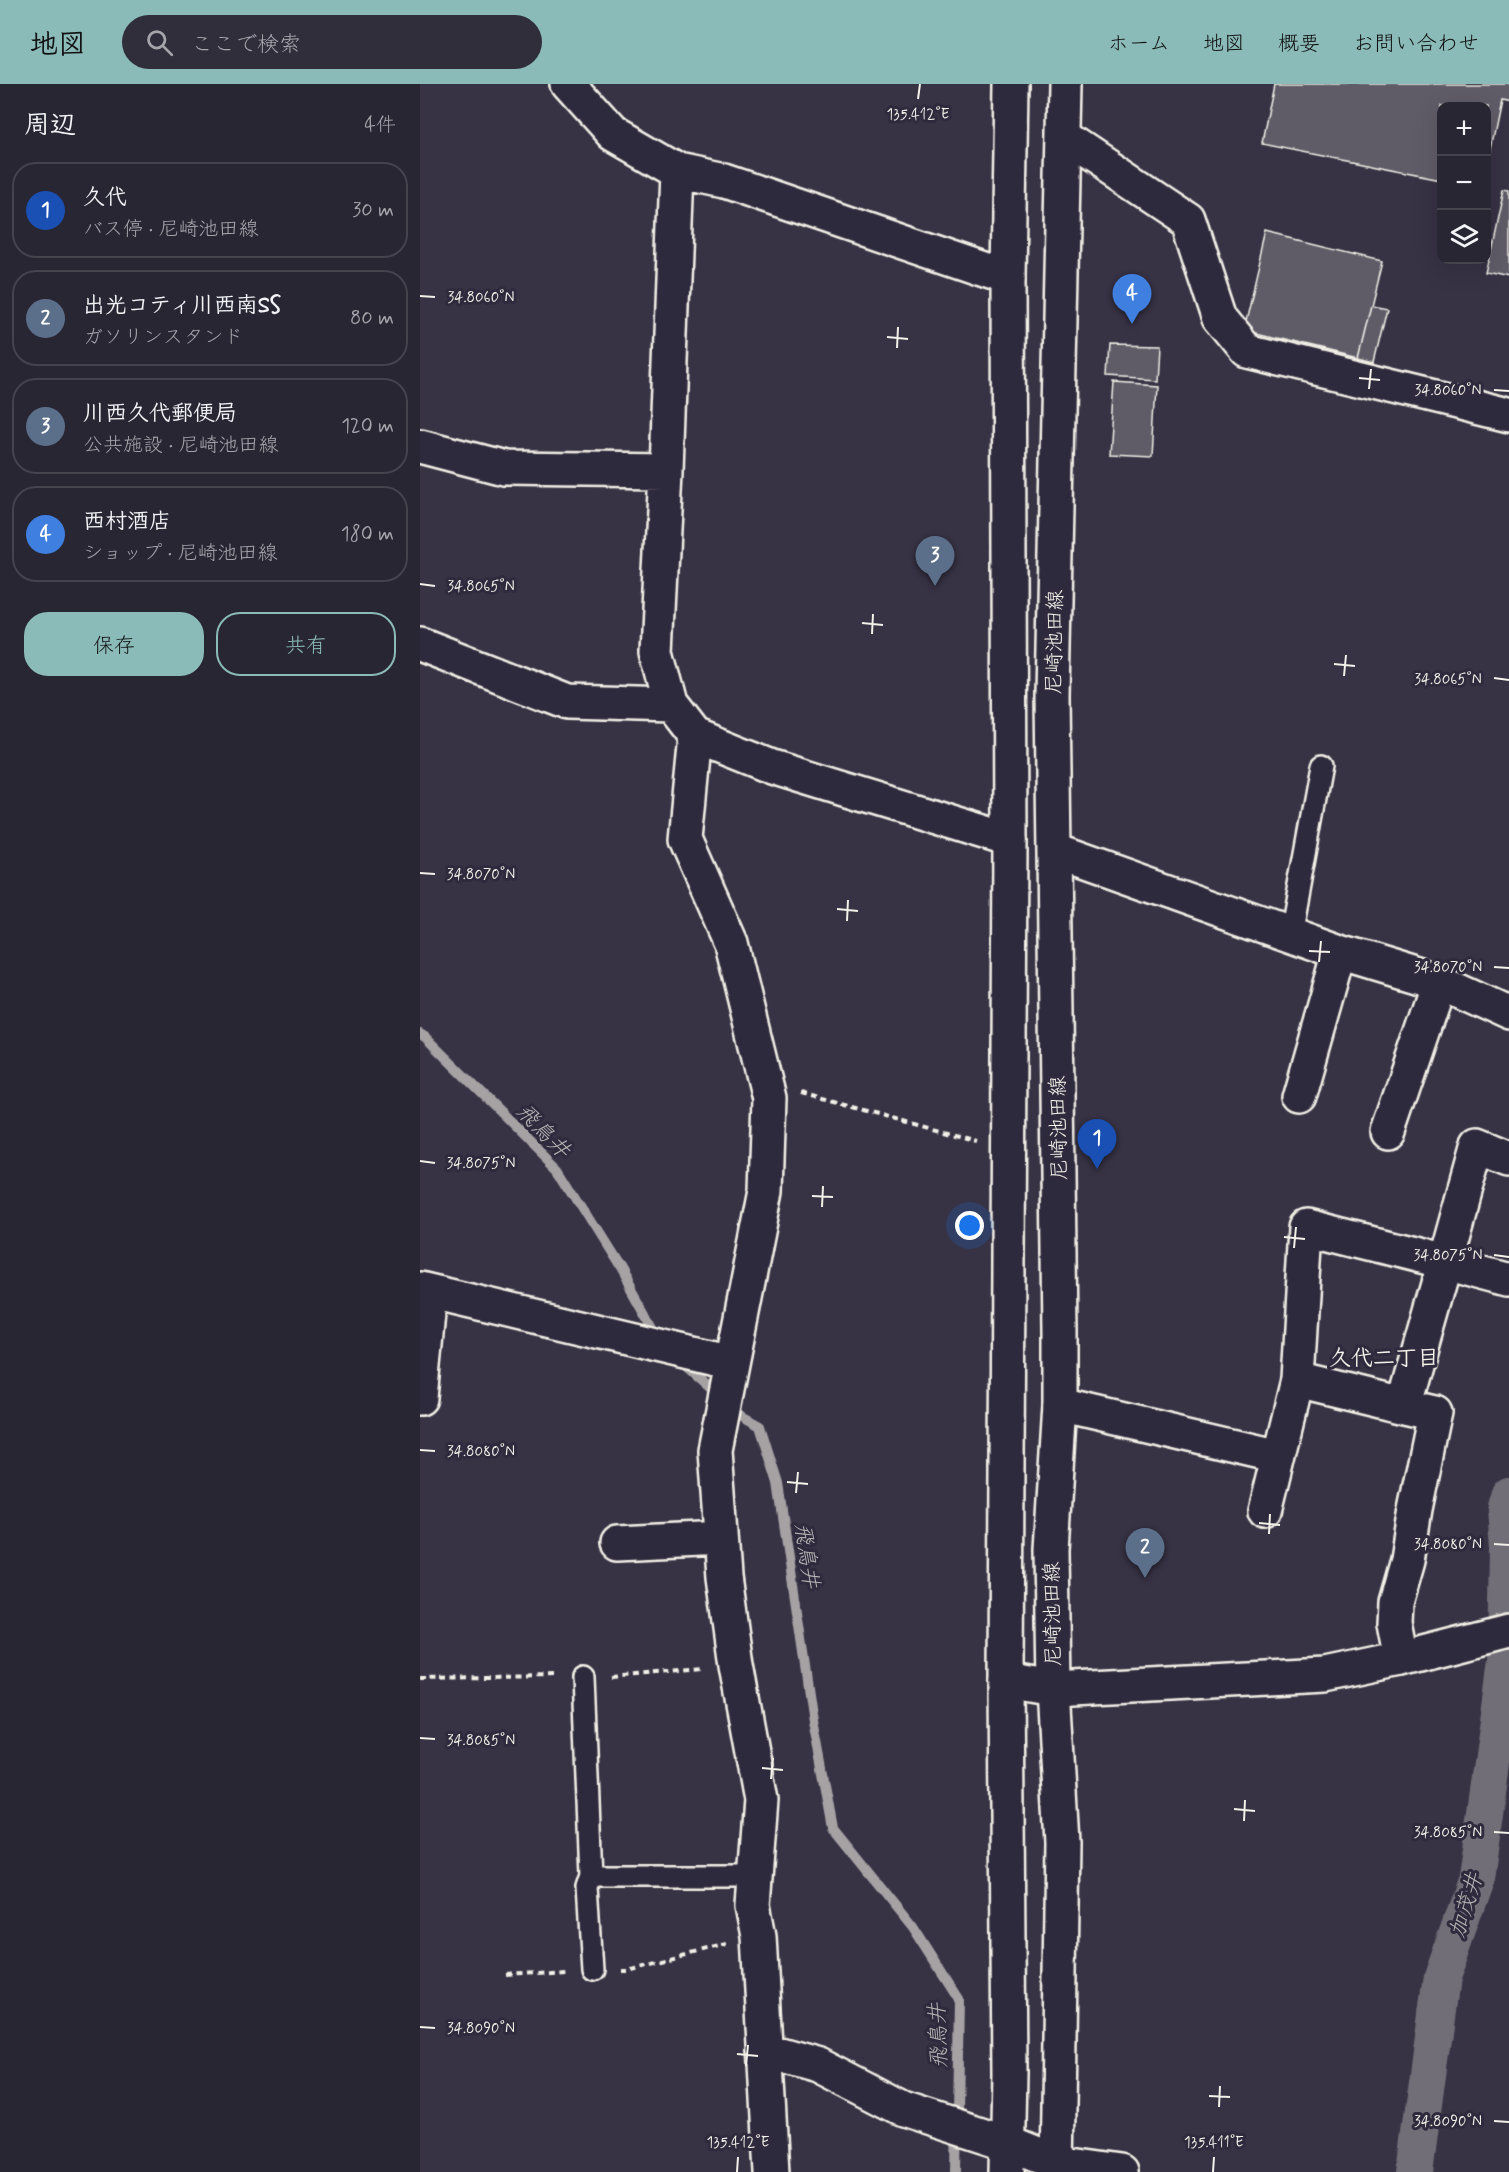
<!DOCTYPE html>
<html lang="ja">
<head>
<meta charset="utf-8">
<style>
  body { margin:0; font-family:Mynerve,"Klee One",sans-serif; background:#312e3b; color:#f1f3f6 }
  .controls { position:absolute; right:18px; top:18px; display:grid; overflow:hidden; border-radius:12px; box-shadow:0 6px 24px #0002 }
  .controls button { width:54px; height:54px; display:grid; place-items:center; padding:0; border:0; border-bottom:2px solid #45434e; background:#292633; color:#f1f3f6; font:30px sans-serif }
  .you { position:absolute; left:550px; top:1142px; width:21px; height:21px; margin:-15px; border:4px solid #fff; border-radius:50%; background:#1a73e8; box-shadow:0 0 0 9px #1a73e833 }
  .badge { display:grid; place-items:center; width:39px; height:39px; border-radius:50%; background:#8bbbb9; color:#fff; font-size:20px; font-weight:700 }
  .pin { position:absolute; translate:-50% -50px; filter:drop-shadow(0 2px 3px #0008) }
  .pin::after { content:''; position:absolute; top:32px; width:21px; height:18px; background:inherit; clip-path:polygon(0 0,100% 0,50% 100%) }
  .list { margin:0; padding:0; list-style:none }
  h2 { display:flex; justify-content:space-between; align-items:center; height:78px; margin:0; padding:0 24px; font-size:26px }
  h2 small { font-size:20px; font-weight:400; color:#a5a5ac }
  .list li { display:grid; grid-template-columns:39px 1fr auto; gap:18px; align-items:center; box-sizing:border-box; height:96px; margin:0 12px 12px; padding:0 12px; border:2px solid #45434e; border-radius:24px }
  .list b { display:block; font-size:22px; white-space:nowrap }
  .list p { margin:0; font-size:20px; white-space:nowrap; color:#a5a5ac }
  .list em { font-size:20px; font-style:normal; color:#a5a5ac }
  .actions { display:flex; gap:12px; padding:18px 24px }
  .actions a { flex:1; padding:14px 0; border:2px solid #8bbbb9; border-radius:24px; text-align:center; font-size:21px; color:#8bbbb9 }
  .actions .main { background:#8bbbb9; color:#111 }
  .icon { flex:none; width:33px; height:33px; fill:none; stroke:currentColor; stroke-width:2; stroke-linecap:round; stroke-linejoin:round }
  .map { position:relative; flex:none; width:1089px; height:2088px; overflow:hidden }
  header { display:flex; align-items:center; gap:36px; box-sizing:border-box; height:84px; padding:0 30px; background:#8bbbb9; color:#111 }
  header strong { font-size:28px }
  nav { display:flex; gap:33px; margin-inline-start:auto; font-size:21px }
  .search { width:420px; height:54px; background:#312e3b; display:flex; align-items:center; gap:15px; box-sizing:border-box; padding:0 21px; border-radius:33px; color:#a5a5ac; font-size:22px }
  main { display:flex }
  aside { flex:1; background:#292633 }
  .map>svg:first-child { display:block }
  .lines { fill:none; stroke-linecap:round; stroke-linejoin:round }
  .stream { stroke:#a6a2a4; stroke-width:10 }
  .canal { stroke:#726e77; stroke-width:36 }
  .building { fill:#5f5c67; stroke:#f4f1e8; stroke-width:1.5 }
  .lane-casing { stroke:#f4f1e8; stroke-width:26 }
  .street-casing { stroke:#f4f1e8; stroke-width:38 }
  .secondary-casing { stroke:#f4f1e8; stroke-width:38 }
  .primary-casing { stroke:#f4f1e8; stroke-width:38 }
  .path { stroke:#f4f1e8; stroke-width:4; stroke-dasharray:6 4.5; stroke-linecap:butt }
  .lane { stroke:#2f2a3d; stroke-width:21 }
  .street { stroke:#2f2a3d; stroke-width:33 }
  .secondary { stroke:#2f2a3d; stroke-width:33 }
  .primary { stroke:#2f2a3d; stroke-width:33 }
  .ticks { fill:none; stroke:#f4f1e8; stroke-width:2 }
  .labels { text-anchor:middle; stroke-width:6; stroke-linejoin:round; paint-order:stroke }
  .street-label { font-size:21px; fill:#f4f1e8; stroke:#2f2a3d }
  .water-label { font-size:22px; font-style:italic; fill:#bab6b5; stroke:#2f2a3d }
  .neighbourhood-label { font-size:22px; font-weight:bold; fill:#f4f1e8; stroke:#2f2a3d }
  .ticks-label { font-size:15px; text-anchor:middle; fill:#f4f1e8; stroke:#2f2a3d; stroke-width:6; stroke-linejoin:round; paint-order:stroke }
</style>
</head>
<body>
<header>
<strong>地図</strong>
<div class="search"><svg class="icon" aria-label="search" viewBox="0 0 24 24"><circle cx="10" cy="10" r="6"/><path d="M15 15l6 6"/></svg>ここで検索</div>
<nav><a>ホーム</a><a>地図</a><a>概要</a><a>お問い合わせ</a></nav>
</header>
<main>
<aside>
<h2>周辺<small>4件</small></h2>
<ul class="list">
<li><span class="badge" style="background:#1a4fb4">1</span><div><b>久代</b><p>バス停 · 尼崎池田線</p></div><em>30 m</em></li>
<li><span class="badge" style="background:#5c6f8a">2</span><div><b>出光コティ川西南SS</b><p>ガソリンスタンド</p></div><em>80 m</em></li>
<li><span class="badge" style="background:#5c6f8a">3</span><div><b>川西久代郵便局</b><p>公共施設 · 尼崎池田線</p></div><em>120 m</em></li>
<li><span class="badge" style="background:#3f7fe0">4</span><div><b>西村酒店</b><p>ショップ · 尼崎池田線</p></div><em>180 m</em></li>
</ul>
<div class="actions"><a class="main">保存</a><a>共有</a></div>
</aside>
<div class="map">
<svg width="1089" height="2088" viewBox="0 0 1089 2088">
  <rect width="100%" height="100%" fill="#373244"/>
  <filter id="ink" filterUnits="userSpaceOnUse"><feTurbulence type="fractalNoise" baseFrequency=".0167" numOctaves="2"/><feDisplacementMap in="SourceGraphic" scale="12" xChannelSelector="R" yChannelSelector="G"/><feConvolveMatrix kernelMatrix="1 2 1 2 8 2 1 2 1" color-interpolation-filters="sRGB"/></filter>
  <g filter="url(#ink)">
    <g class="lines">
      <path class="stream" d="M0,950L5,953L137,1084L200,1185L240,1256
        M261,1278L322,1332L340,1342L358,1399L393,1636L413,1744L493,1843L539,1915L536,2088"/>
      <path class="canal" d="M995,2088L1021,1894L1056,1795L1086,1577L1088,1463L1085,1424L1089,1410"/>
    </g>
    <path class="building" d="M854,0H1089V18L1080,16L1066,84V22H1022V95L842,59Z
      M1084,106L1089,107V194L1066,189Z
      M847,149L962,177L938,274L824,246Z
      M951,221L967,224L954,278L938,274Z
      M690,261L737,262L735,295L688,292Z
      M694,298L737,301L733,372L689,370Z"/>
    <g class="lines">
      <g class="lane-casing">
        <path id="lane" d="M870,851L901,682
          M163,1593L171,1792H334
          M171,1792L167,1804L172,1885"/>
      </g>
      <g class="street-casing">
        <path id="street" d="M148,0L193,50L257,87L304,97L588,194
          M645,54L768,136L800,234L827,267L1089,331
          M0,362L84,384L246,386
          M0,560L147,618L251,621L275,652L352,683L590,756
          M251,621L237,567L246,386L257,87
          M275,652L265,755L311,859L349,1014L346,1107L295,1366L304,1493L316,1581L341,1716L333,1821L339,1852L352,2088
          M636,767L920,868L1019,898L1089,930
          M879,1012L920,868
          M968,1048L1019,898
          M1089,1075L1057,1062L1025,1178L1089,1195
          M0,1205L312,1279
          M0,1314L10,1208
          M640,1321L858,1372
          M845,1427L877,1296
          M197,1459L301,1454
          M981,1575L974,1539L975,1518L987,1476L995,1426L1015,1329L984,1322L1025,1178L886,1143L877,1296L984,1322
          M345,1966L398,1981L483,2025L588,2059L638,2079L702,2088"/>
      </g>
      <g class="secondary-casing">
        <path id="secondary" d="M586,1597L633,1605L905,1591L981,1575L1089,1547"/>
      </g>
      <g class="primary-casing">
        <path id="primary" d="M587,2088L589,1989L586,1597L590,756L588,194L591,0
          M637,2088L642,1758L633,1605L631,1465L640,1321V1247L632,611L645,0"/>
      </g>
      <path class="path" d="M381,1009L556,1057
        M191,1593L282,1585
        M0,1595L136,1593
        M200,1885H207L307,1860
        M85,1891L145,1887"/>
      <use href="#lane" class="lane"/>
      <use href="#street" class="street"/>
      <use href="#secondary" class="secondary"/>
      <use href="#primary" class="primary"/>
    </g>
  </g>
  <path class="ticks" d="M498,15L500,0M0,212L15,213M467,253L488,255M477,264L478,243M939,294L960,296M949,305L951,285M1074,306L1089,307M0,500L15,502M442,539L463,541M452,550L453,530M914,580L935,582M924,592L926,571M1074,594L1089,596M0,789L15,790M417,825L438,827M427,837L428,816M889,867L910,868M899,878L901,857M1074,883L1089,884M0,1077L15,1079M392,1112L413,1113M402,1123L403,1102M864,1153L885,1155M874,1164L876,1143M1074,1171L1089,1173M0,1366L15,1367M367,1398L388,1400M376,1409L378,1388M839,1439L860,1441M849,1450L850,1430M1074,1460L1089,1461M0,1654L15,1655M342,1684L363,1686M351,1695L353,1674M814,1725L835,1727M824,1737L825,1716M1074,1748L1089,1749M0,1943L15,1944M317,1970L338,1972M326,1982L328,1961M789,2012L810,2013M799,2023L800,2002M1074,2037L1089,2038M317,2088L318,2073M793,2088L794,2073"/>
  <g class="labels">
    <g class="street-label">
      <text transform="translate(634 558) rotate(-89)" y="7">尼崎池田線</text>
      <text transform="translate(638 1044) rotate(-91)" y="7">尼崎池田線</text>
      <text transform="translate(632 1530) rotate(-91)" y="7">尼崎池田線</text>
    </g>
    <g class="water-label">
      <text transform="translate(124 1046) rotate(46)" y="8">飛鳥井</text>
      <text transform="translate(388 1471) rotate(82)" y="8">飛鳥井</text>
      <text transform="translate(1045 1821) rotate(-73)" y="8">加茂井</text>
      <text transform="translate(517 1952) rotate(-92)" y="8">飛鳥井</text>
    </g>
    <g class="neighbourhood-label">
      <text x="964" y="1281">久代二丁目</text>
    </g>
  </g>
  <g class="ticks-label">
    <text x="498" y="35">135.412°E</text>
    <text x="61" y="218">34.8060°N</text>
    <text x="1028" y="311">34.8060°N</text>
    <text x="61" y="507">34.8065°N</text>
    <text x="1028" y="600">34.8065°N</text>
    <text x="61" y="795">34.8070°N</text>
    <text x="1028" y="888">34.8070°N</text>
    <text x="61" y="1084">34.8075°N</text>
    <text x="1028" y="1176">34.8075°N</text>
    <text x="61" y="1372">34.8080°N</text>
    <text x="1028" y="1465">34.8080°N</text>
    <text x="61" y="1661">34.8085°N</text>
    <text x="1028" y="1753">34.8085°N</text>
    <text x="61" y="1949">34.8090°N</text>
    <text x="1028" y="2042">34.8090°N</text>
    <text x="318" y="2063">135.412°E</text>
    <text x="794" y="2063">135.411°E</text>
  </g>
</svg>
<div class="controls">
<button>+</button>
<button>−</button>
<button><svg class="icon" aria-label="layers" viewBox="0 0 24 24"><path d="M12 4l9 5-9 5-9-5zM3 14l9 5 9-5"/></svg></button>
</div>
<div class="you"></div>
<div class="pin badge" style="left:677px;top:1085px;background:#1a4fb4">1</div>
<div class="pin badge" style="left:725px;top:1494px;background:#5c6f8a">2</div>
<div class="pin badge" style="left:515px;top:502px;background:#5c6f8a">3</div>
<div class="pin badge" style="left:712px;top:240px;background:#3f7fe0">4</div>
</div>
</main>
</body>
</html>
